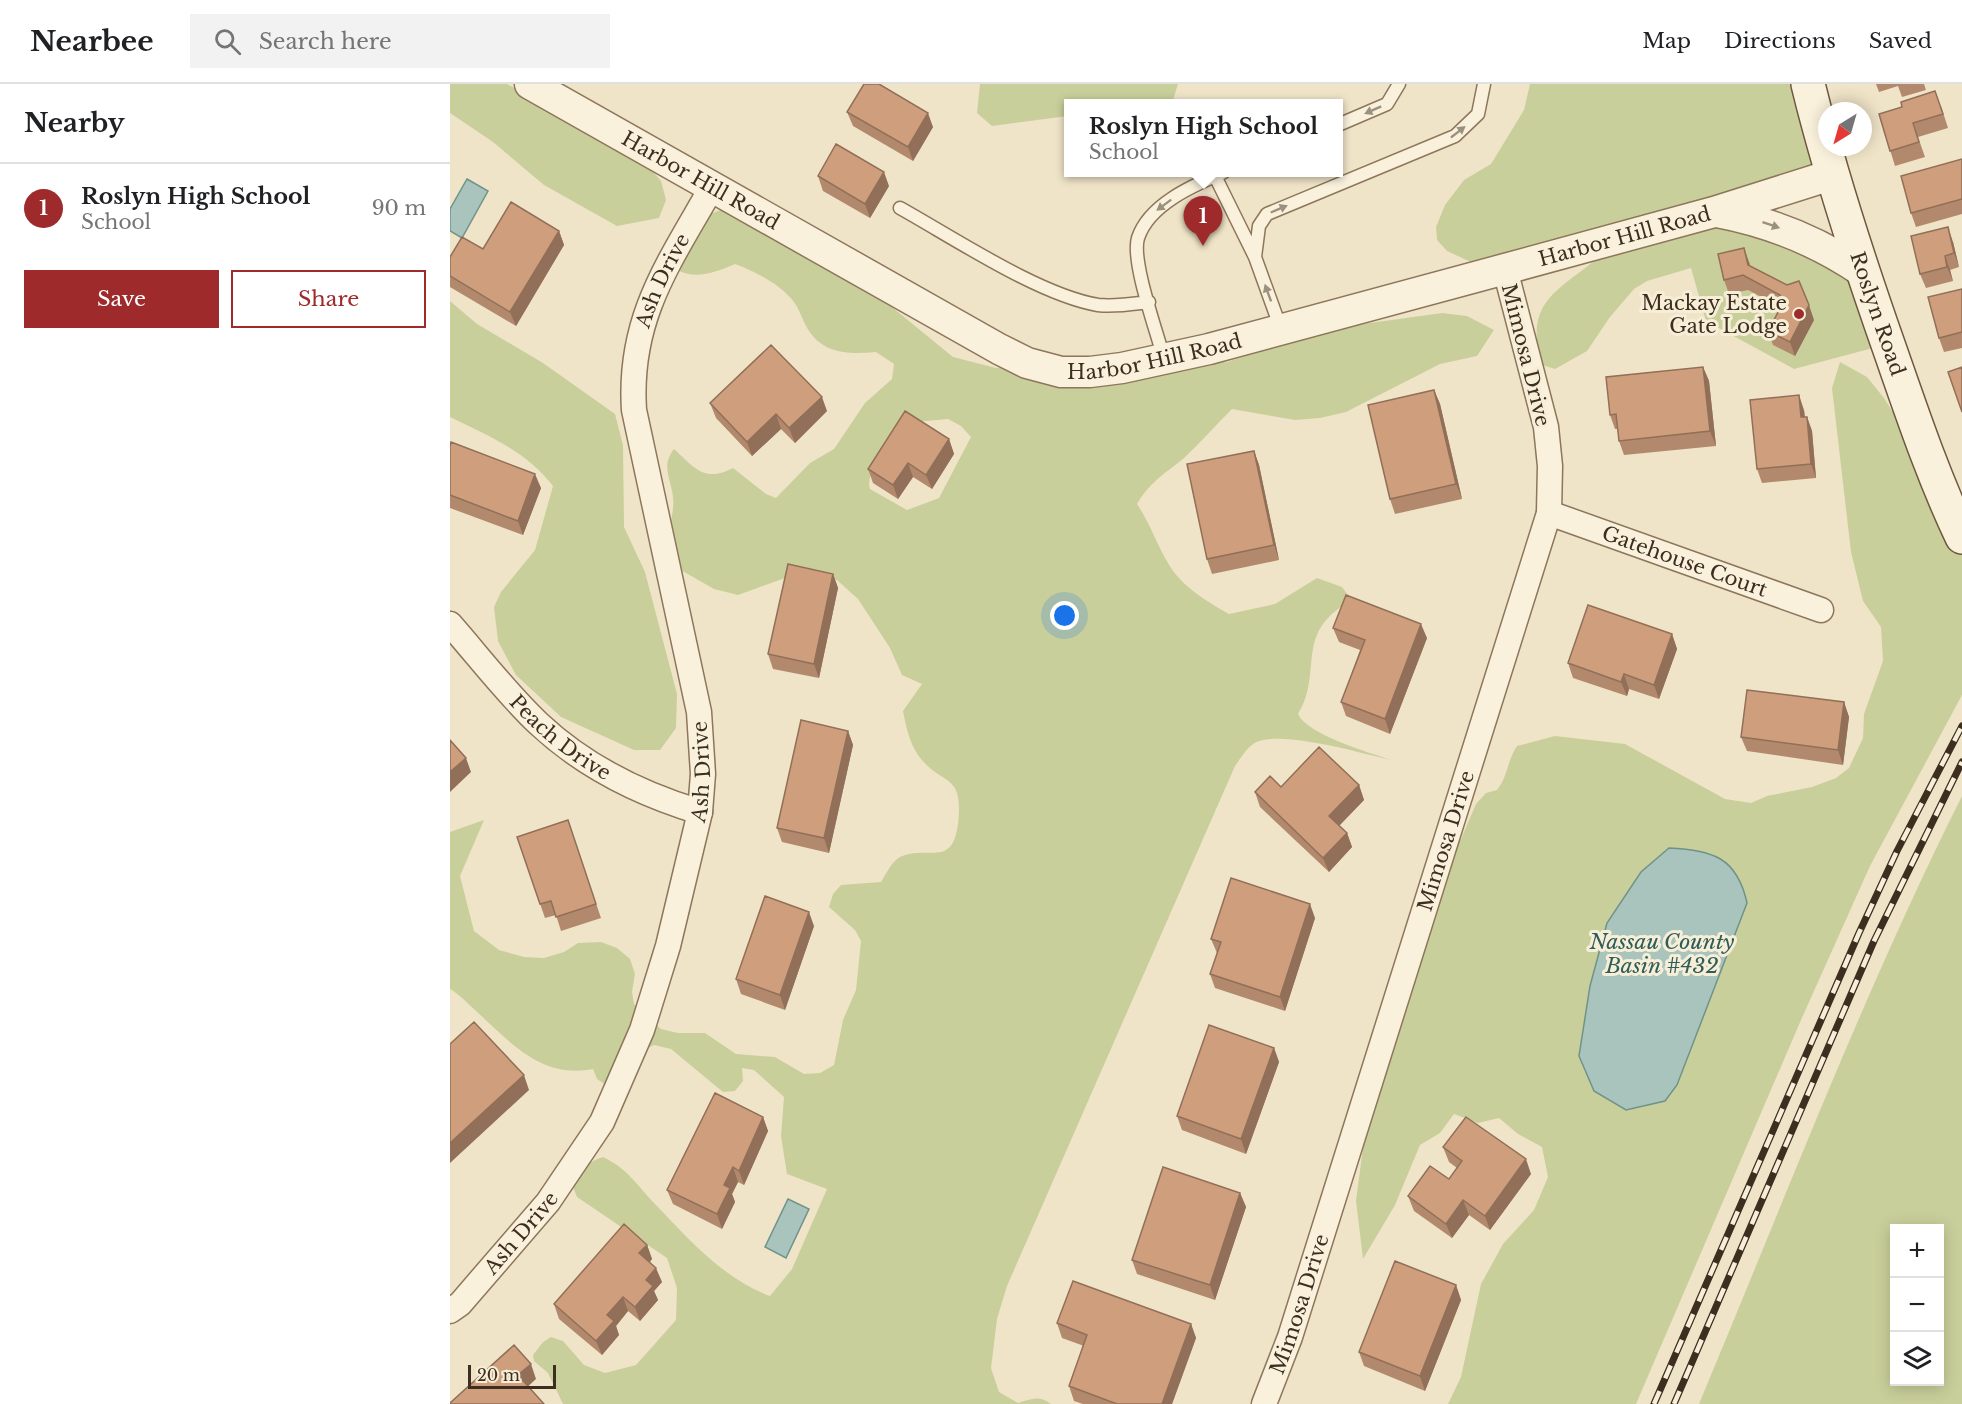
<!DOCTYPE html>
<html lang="en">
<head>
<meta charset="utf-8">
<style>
  body { margin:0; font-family:"Libre Baskerville",serif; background:#f2f2f2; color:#202124 }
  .controls { position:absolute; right:18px; bottom:18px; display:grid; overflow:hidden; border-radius:0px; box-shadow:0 3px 15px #0003 }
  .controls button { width:54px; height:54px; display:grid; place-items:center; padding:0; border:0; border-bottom:2px solid #e0e0e0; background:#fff; color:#202124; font:30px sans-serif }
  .compass { position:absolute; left:1368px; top:18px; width:54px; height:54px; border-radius:50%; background:#fff; box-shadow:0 3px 15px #0003; rotate:217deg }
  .scale { position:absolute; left:18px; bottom:15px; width:88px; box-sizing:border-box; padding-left:6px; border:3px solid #3d2e20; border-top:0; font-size:16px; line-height:21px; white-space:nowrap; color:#3d2e20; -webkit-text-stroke:4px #f7eed8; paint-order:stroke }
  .you { position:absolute; left:615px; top:532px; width:21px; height:21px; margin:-15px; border:4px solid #fff; border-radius:50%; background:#1a73e8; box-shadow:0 0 0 9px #1a73e833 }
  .badge { display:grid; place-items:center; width:39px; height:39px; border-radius:50%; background:#9e2a2b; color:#fff; font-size:20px; font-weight:700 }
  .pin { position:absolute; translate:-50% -50px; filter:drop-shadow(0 2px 3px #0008) }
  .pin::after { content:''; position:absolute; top:32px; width:21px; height:18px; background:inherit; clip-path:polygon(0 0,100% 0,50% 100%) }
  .popup { position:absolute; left:614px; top:15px; width:279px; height:78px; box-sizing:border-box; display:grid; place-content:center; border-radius:0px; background:#fff; filter:drop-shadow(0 2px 4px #0005); font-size:20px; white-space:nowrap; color:#757577 }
  .popup b { font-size:22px; color:#202124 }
  .popup::after { content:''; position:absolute; left:50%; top:100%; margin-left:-12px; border:12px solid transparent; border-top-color:#fff }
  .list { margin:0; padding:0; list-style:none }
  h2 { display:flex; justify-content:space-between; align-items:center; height:78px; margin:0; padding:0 24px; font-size:26px }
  h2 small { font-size:20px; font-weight:400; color:#757577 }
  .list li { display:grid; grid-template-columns:39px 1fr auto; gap:18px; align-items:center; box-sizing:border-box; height:90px; padding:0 24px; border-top:2px solid #e0e0e0 }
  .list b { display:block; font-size:22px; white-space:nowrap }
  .list p { margin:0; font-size:20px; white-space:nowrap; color:#757577 }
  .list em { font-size:20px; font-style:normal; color:#757577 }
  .actions { display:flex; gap:12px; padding:18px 24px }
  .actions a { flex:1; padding:14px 0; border:2px solid #9e2a2b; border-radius:0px; text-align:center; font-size:21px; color:#9e2a2b }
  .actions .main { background:#9e2a2b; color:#fff }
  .icon { flex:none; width:33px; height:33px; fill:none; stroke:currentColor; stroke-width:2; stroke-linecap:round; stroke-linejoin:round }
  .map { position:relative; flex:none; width:1512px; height:1320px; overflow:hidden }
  header { display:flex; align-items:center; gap:36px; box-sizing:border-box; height:84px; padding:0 30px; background:#fff; border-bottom:2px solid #e0e0e0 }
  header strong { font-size:28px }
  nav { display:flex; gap:33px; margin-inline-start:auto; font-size:21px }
  .search { width:420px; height:54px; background:#f2f2f2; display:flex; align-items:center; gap:15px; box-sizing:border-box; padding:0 21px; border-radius:0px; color:#757577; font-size:22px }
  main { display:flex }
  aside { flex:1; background:#fff }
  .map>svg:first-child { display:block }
  .green { fill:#c9cf9b; fill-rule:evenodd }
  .water { fill:#a9c4bc; stroke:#6f938a; stroke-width:1.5 }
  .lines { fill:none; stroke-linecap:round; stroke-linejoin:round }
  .service-casing { stroke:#8d765c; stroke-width:15 }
  .minor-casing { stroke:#8d765c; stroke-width:27 }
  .tertiary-casing { stroke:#8d765c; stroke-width:33 }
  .secondary-casing { stroke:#6f573f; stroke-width:36 }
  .service { stroke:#faf1dc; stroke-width:12 }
  .minor { stroke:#faf1dc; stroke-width:24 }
  .tertiary { stroke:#faf1dc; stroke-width:30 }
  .secondary { stroke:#faf1dc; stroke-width:33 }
  .rail-casing { stroke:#3d2e20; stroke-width:7 }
  .rail { stroke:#f7eed8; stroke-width:4.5; stroke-dasharray:14; stroke-linecap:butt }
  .wall { fill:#b2896c }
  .shaded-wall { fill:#916f58 }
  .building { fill:#cf9f7d; stroke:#916f58; stroke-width:1.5 }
  .oneway { fill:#9c907e }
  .poi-dot { fill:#9e2a2b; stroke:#f7eed8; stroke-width:2 }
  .labels { text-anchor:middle; stroke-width:6; stroke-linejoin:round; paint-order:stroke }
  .street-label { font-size:20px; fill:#3d2e20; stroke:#f7eed8 }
  .poi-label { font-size:20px; fill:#3d2e20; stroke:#f7eed8; text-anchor:end }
  .water-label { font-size:21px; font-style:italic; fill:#2f5d5a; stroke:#f7eed8 }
</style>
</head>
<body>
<header>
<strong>Nearbee</strong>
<div class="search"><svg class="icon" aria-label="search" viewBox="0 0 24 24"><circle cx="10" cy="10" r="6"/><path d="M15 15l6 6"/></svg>Search here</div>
<nav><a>Map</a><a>Directions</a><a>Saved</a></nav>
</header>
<main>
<aside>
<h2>Nearby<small></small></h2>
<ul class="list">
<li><span class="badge">1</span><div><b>Roslyn High School</b><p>School</p></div><em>90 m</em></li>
</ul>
<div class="actions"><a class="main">Save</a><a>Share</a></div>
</aside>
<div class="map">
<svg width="1512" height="1320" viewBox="0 0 1512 1320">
  <rect width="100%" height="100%" fill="#f0e4c8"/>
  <path class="green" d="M0,0H57L192,75L211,97L216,116L209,134L167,142L94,101L43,58L0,29Z
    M530,0H728L722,19L618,20V32L542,42L527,29Z
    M1080,0H1358L1380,91L1266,127L1396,176L1438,260L1344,285L1256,237L1241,184L1197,197L1184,205L1160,233L1137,267L1105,285L1092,281C1072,215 1111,206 1154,169L1023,179L997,167L987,156L986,143L995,121L1014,96L1041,80L1074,26Z
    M275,124L410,197L503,273L546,284L577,279L660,286L777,278L884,244L992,229L1017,232L1044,246L1027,272L990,280L896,328L870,334L845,336L782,325C766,341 750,359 733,375C715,389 698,400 687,420C700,439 706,459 718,479C731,502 756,517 779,530L825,520L867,494L892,503L901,515C891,523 880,530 873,540C854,566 868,598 848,630C858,651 918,668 941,676C913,670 826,644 803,660C796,665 790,675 785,682L557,1202L547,1235L541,1284L549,1308L568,1319C581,1315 590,1311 601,1320H113L98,1289L84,1277L83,1271L93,1258L101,1253L113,1257L134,1281L155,1289L186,1281L226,1236L227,1204L217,1174L127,1113L123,1103C128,1087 137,1078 153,1073C178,1085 186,1100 204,1119C239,1155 272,1194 320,1212L342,1185L377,1105L337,1090L331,1052L334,1013L304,986L292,984L293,997L285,1007L273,1008L221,965L204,961L190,968L156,1001L147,995L143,985C91,995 60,958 25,926C17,919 9,910 0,905V748L34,736L10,792L24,847L49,866L74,873L94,874L114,868L128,859L151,858L167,864L180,875L185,890L182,908L184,920L211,945L228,949H255L286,970L325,973L354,990L370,989L384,981L393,936L406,906L411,857L405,846L379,823L383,810L391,801L431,798C436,790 442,777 450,773C478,760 502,785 508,740C514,686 492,704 468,671C459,658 456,642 453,627L472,600L452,591L440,564L408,515L387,496L349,489L288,511L264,505L229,485L215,461C218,449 222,436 223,424C226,400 208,385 224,365C245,384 254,399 283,384L316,410L326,414L360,379L384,365L415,319L442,295L444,280L426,268C401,270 375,271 359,247C353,238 350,226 344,218C330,200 306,188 285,180C266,188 245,197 226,185L247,136ZM498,335L511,342L521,353L489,414L457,426L420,405C413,384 451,353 465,338Z
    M0,217L27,240L93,279L165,330L173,361L174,443L195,488L227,610L226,644L210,666H184L111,633L66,591L48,557L44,523L51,508L85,466L103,402C76,367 39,352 0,333Z
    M1390,278L1417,293L1434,314L1512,441V611L1420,782L1351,936L1186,1320H998L1011,1293L1031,1200L1053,1160L1084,1126L1098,1093L1092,1063L1068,1050L1049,1034L1028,1039L1004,1030L990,1049L970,1061L945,1121L913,1175L906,1117L923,987L986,783L1011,755L1026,720L1036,709L1047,706C1058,692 1057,677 1067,662L1105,652L1175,660L1275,715L1301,719L1317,712L1362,703L1386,694L1399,684L1413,654L1414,630L1433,577L1431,543L1413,517L1401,468L1382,304Z
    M1512,712V1320H1249C1334,1117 1413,909 1512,712ZM1444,1144H1490V1298H1444Z"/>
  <path class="water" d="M17,95L38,107L12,154L0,147V125Z
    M1219,764C1262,766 1287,773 1297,819L1227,1001L1215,1017L1176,1026L1144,1007L1129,972L1140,902L1157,839L1191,788Z
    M338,1115L359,1125L336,1174L315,1163Z"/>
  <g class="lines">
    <g class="service-casing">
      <path id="service" d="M888,41L937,20L949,0
        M765,92L805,173L831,245
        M450,124C504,154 589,211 648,221C665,223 682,220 699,218
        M805,173L809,142L817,130L1005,52L1028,30L1034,0
        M714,275C707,248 681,177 688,154C699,120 744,101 774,88"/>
    </g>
    <g class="minor-casing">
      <g id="minor">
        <path id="s1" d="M1099,429L1371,526"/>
        <path id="s2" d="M0,540C29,573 57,610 89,640C135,683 190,710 250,728"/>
        <path id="s3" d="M0,1227L10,1220L98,1118L152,1038L192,946L218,862L250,728L253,690L249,628L184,326C178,234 219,179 262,103"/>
        <path id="s4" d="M814,1320L840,1253L1099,429L1100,382L1096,343L1055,185"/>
      </g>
    </g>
    <g class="tertiary-casing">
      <g id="tertiary">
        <path id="s5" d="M80,0L549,265L577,279L611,288H640L672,284L759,265L1055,185L1264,128L1381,91"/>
        <path d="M1267,128C1320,138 1368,157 1413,188"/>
      </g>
    </g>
    <g class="secondary-casing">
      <g id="secondary">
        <path id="s6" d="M1358,0C1380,90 1409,178 1440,266C1462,329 1483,392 1512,453"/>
      </g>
    </g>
    <use href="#service" class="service"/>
    <use href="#minor" class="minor"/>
    <use href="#tertiary" class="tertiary"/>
    <use href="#secondary" class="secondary"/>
    <g class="rail-casing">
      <path id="rail" d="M1204,1320L1409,849L1447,767L1512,642
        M1224,1320L1424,857L1512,678"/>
    </g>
    <use href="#rail" class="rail"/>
  </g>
  <path class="wall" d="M1426,0H1474L1476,6L1452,13L1448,2L1429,8Z
    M1491,22L1498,44L1468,53L1475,73L1445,82L1429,30Z
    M397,28L483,43L463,77L403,42Z
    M1512,75V130L1466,143L1461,129Z
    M368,92L439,102L420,134L373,107Z
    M109,147L114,161L66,242L0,203V173Z
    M1503,158L1509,183L1500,186L1503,197L1476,204L1470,190Z
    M1299,178L1300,182L1364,236L1345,272L1323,261L1318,247L1331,223L1298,206L1279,210L1274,196Z
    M1512,205V264L1494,268L1489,254Z
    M1253,283L1259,297L1266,362L1174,371L1169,357L1168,345H1165L1160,331Z
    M984,306L990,320L1012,415L945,430L940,415Z
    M260,319L377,327L345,359L331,345L302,372L266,334Z
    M1354,326L1355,333H1357L1362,347L1366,394L1312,399L1307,385Z
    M499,355L504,370L482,405L463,393L448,415L423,399L418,385Z
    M0,362L91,404L73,451L0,424Z
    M804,367L809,381L829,476L762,490L757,475Z
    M383,490L388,504L369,594L323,585L318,570Z
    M883,544L977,554L940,650L896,632L891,618L910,566L889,558Z
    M1222,550L1227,565L1209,615L1179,605L1177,612L1123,594L1118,579Z
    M1394,618L1399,633L1393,681L1297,667L1291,653Z
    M398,647L403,661L379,769L332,758L327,744Z
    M909,701L914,716L889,742L897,749L902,763L879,788L810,723L805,708L831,703Z
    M118,736L151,834L111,847L106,831L95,834L67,753Z
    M865,834L835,927L765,904L760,890L767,869L761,855Z
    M364,842L335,926L291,910L286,895Z
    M824,964L829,978L796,1070L732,1046L727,1032Z
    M313,1033L318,1047L294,1101L288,1098L282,1110L285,1118L272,1145L223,1120L217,1106Z
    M993,1063L1081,1090L1040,1146L1019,1131L1002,1154L964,1127L958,1112L999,1095L1007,1084L999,1078Z
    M790,1109L796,1123L765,1216L687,1190L682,1176Z
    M197,1161L202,1175L200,1178L212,1198L204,1207L208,1216L190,1237L178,1227L166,1242L169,1251L152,1271L109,1235L104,1220Z
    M1006,1201L1011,1216L975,1307L914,1282L909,1268Z
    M607,1239L741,1240L746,1254L722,1320H633L624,1317L619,1302L634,1262L612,1254Z"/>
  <path class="shaded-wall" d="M478,29L483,43L463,77L458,63Z
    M434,88L439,102L420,134L415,120Z
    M1498,143L1503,158L1509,183L1504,169Z
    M109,147L114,161L66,242L60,228Z
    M1294,164L1299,178L1303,195L1298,181Z
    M1495,172L1500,186L1503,197L1497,183Z
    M1359,221L1364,236L1345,272L1340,258Z
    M1253,283L1259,297L1266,362L1260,347Z
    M984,306L990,320L1012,415L1006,400Z
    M1349,311L1354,326L1356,347L1351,333Z
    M372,313L377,327L345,359L339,344Z
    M326,330L331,345L302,372L297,358Z
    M1357,333L1362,347L1366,394L1361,380Z
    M499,355L504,370L482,405L476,391Z
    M804,367L809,381L829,476L824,461Z
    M458,379L463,393L448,415L443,401Z
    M85,390L91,404L73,451L68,437Z
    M383,490L388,504L369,594L364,580Z
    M971,540L977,554L940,650L935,635Z
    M1222,550L1227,565L1209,615L1204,601Z
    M1174,590L1179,605L1177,612L1171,598Z
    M1394,618L1399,633L1393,681L1388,666Z
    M398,647L403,661L379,769L374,754Z
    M16,674L21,688L0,708V688Z
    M909,701L914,716L884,747L879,732Z
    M897,749L902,763L879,788L873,774Z
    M860,820L865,834L835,927L830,913Z
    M359,828L364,842L335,926L330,911Z
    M824,964L829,978L796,1070L791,1055Z
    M74,991L79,1006L0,1079V1059Z
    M313,1033L318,1047L294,1101L289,1087Z
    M1076,1075L1081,1090L1040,1146L1035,1132Z
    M283,1083L288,1098L282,1110L285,1118L272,1145L267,1130L274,1101Z
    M790,1109L796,1123L765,1216L760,1201Z
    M1013,1116L1019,1131L1002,1154L996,1140Z
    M197,1161L202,1175L195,1184L189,1169Z
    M206,1184L212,1198L204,1207L208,1216L190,1237L185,1223L196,1196Z
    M1006,1201L1011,1216L975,1307L970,1292Z
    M173,1213L178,1227L166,1242L169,1251L152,1271L146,1257L157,1231Z
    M741,1240L746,1254L722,1320H712Z
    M81,1280L86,1295L74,1306L68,1291Z"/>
  <path class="building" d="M414,0H429L478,29L458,63L397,28Z
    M1485,7L1493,30L1463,39L1469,58L1440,67L1429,30L1452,23L1451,18Z
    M386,60L434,88L415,120L368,92Z
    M1512,75V115L1461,129L1451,92Z
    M61,118L109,147L60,228L0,192V173L12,153L33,165Z
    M1498,143L1504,169L1495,172L1497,183L1470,190L1461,152Z
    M1294,164L1298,181L1337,201L1349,197L1359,221L1340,258L1318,247L1333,219L1330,211L1293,191L1274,196L1268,170Z
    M1512,205V248L1489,254L1478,213Z
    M321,261L372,313L339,344L326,330L297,358L260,319Z
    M1253,283L1260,347L1169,357L1166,330L1160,331L1156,293Z
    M1512,283V328L1498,288Z
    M984,306L1006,400L940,415L918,321Z
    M1349,311L1351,333H1357L1361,380L1307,385L1300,316Z
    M455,327L499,355L476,391L458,379L443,401L418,385Z
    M1,358L85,390L68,437L0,411V362Z
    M804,367L824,461L757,475L737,380Z
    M338,480L383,490L364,580L318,570Z
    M896,511L971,540L935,635L891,618L915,556L883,544Z
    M1138,521L1222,550L1204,601L1174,590L1171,598L1118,579Z
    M1297,606L1394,618L1388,666L1291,653Z
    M351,636L398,647L374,754L327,744Z
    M0,656L16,674L0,688Z
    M869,663L909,701L879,732L897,749L873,774L805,708L820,692L831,703Z
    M118,736L146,820L106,833L101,817L90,820L67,753Z
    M781,794L860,820L830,913L760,890L771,858L761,855Z
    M315,812L359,828L330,911L286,895Z
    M24,938L74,991L0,1059V960Z
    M759,941L824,964L791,1055L727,1032Z
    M265,1009L313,1033L289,1087L283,1083L274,1101L280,1104L267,1130L217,1106Z
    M1016,1033L1076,1075L1035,1132L1013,1116L996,1140L958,1112L980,1082L999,1095L1012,1077L993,1063Z
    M713,1083L790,1109L760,1201L682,1176Z
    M174,1140L197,1161L189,1169L206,1184L196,1196L203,1202L185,1223L173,1213L157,1231L164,1237L146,1257L104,1220Z
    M945,1177L1006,1201L970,1292L909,1268Z
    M623,1197L741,1240L712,1320H667L619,1302L637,1251L607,1239Z
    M64,1261L81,1280L68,1291L94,1320H0V1319Z"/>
  <defs><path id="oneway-solid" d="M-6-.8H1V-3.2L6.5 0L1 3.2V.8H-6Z" transform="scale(1.5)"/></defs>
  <g class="oneway">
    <use href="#oneway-solid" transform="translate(923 26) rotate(156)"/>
    <use href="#oneway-solid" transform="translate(1008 48) rotate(-38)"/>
    <use href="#oneway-solid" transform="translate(714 121) rotate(143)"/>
    <use href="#oneway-solid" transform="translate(829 125) rotate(-23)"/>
    <use href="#oneway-solid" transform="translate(1321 141) rotate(19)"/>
    <use href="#oneway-solid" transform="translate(818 209) rotate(-110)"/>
  </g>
  <circle class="poi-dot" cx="1349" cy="230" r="6"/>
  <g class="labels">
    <g class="street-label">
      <text dy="7" stroke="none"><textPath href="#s5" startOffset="196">Harbor Hill Road</textPath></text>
      <text dy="7" stroke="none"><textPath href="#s5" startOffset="1186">Harbor Hill Road</textPath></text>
      <text dy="7" stroke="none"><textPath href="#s3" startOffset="1113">Ash Drive</textPath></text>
      <text dy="7" stroke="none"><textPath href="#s6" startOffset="240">Roslyn Road</textPath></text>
      <text dy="7" stroke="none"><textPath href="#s5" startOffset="700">Harbor Hill Road</textPath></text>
      <text transform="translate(1076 271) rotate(76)" y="7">Mimosa Drive</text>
      <text dy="7" stroke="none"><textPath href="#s1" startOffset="144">Gatehouse Court</textPath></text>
      <text dy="7" stroke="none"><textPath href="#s2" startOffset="159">Peach Drive</textPath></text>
      <text dy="7" stroke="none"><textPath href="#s3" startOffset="610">Ash Drive</textPath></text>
      <text dy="7" stroke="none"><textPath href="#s4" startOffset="592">Mimosa Drive</textPath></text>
      <text dy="7" stroke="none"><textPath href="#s3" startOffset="106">Ash Drive</textPath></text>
      <text dy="7" stroke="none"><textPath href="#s4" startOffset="106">Mimosa Drive</textPath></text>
    </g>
    <g class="poi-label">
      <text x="1337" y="226">Mackay Estate<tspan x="1337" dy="23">Gate Lodge</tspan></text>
    </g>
    <g class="water-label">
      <text x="1212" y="865">Nassau County<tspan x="1212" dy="24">Basin #432</tspan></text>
    </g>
  </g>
</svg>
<div class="controls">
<button>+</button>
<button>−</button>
<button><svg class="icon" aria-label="layers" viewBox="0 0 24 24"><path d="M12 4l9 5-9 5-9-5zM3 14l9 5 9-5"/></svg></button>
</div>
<svg class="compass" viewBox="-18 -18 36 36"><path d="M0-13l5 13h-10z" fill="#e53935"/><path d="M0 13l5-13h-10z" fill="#757577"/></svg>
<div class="scale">20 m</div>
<div class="you"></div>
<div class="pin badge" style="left:753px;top:162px">1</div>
<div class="popup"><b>Roslyn High School</b>School</div>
</div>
</main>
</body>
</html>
